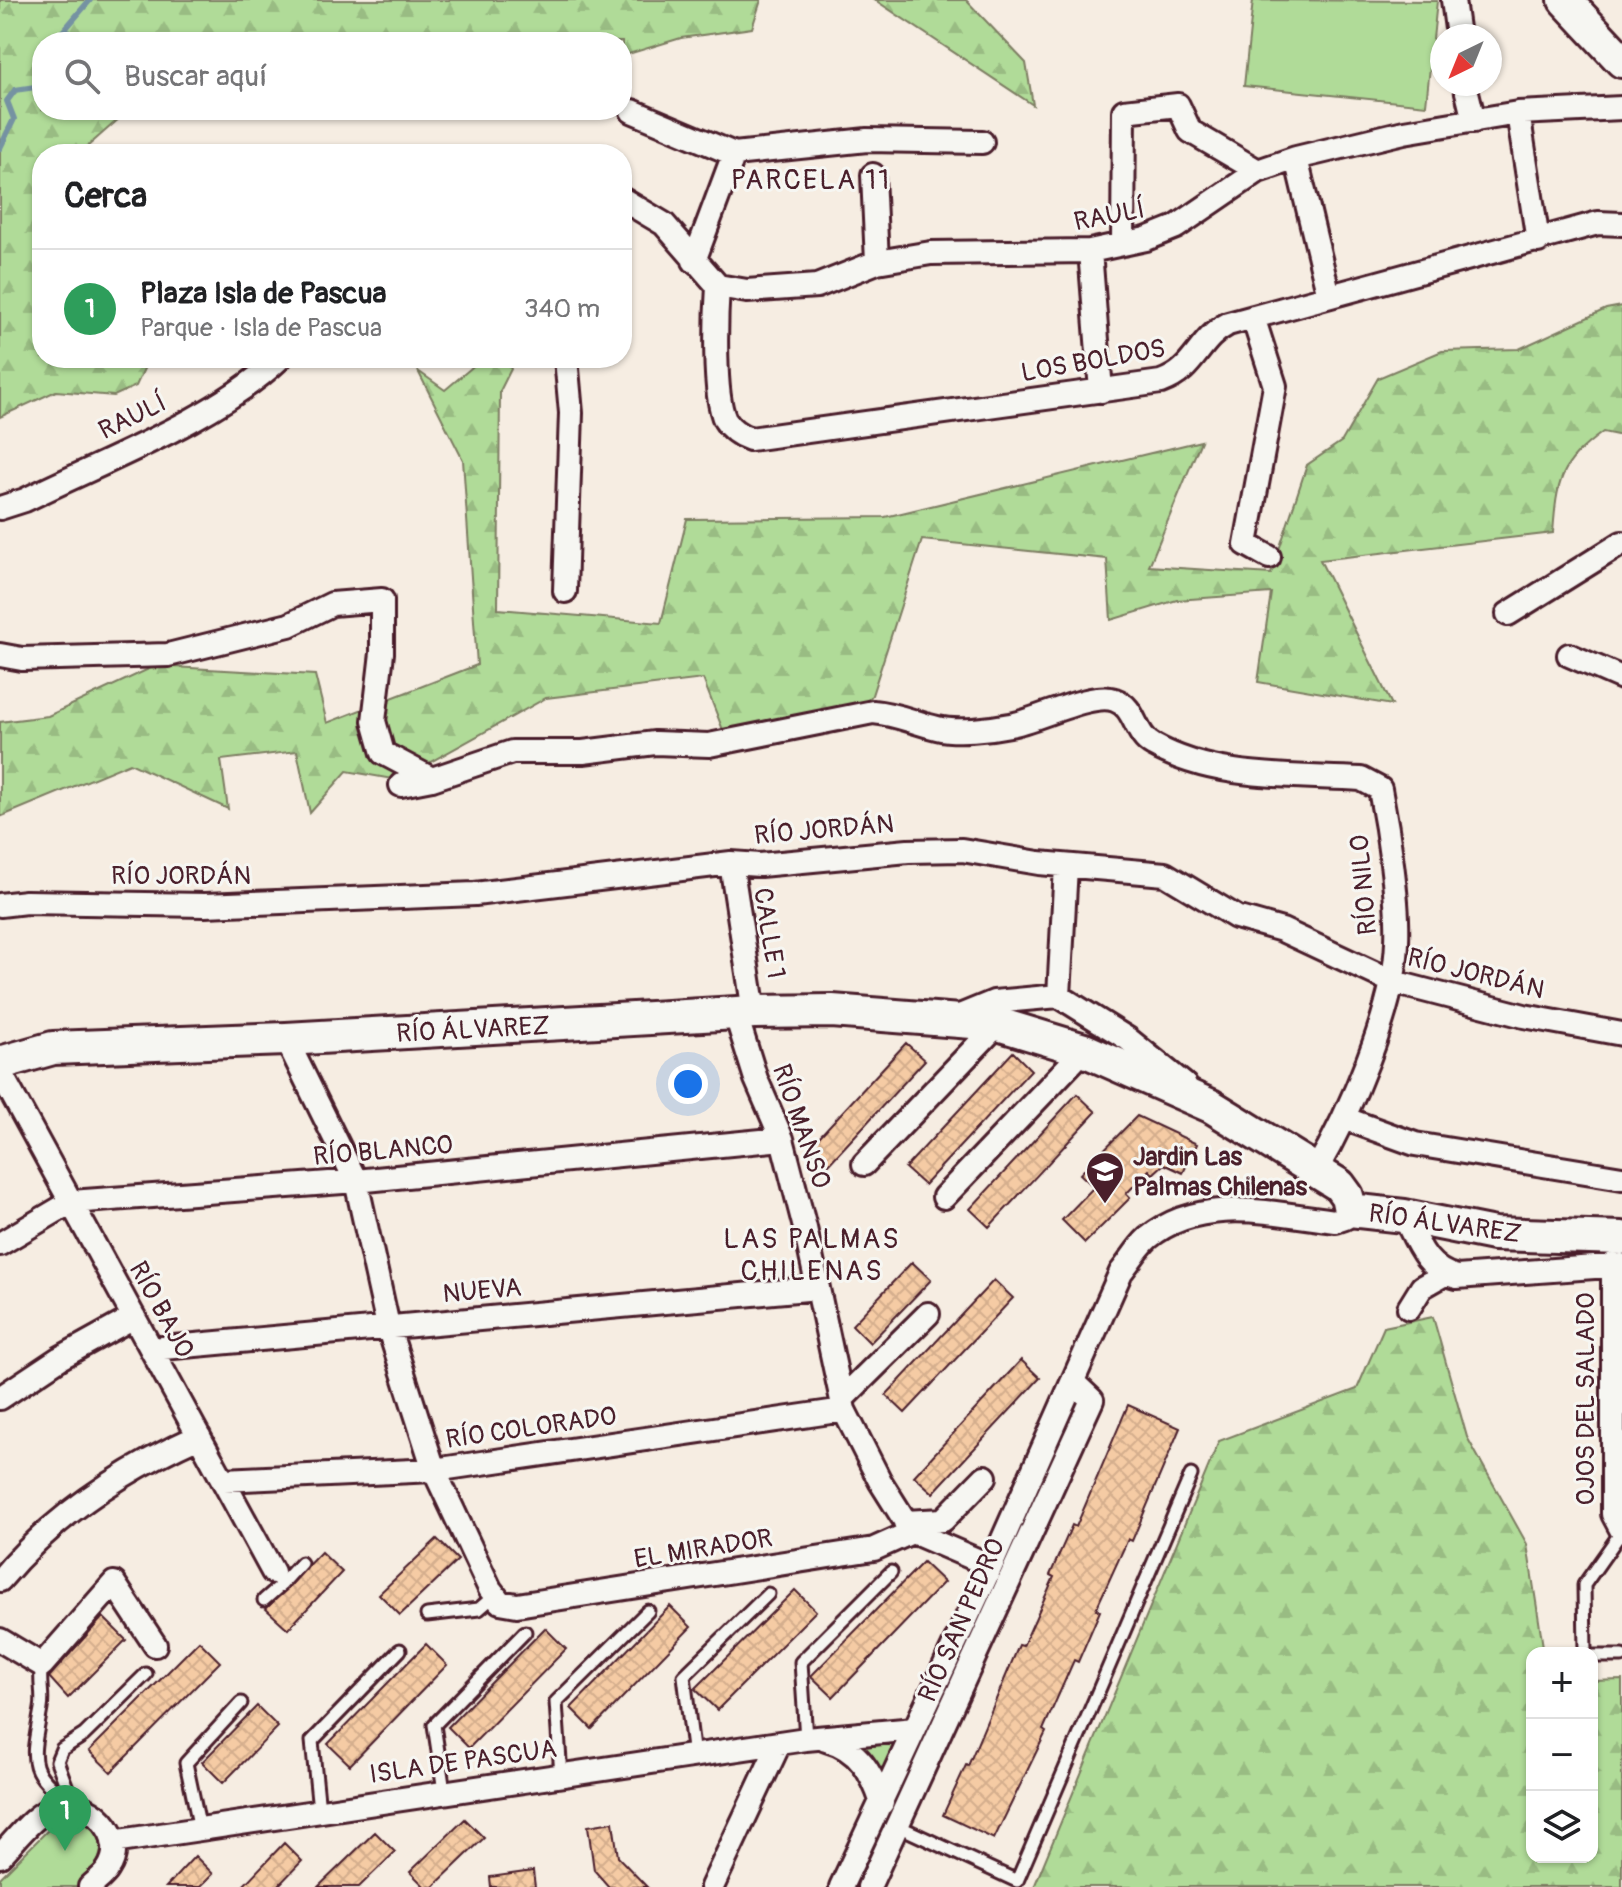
<!DOCTYPE html>
<html lang="es">
<head>
<meta charset="utf-8">
<style>
  body { margin:0; font-family:Pangolin,sans-serif; background:#f2f2f2; color:#202124 }
  .controls { position:absolute; right:24px; bottom:24px; display:grid; overflow:hidden; border-radius:16px; box-shadow:0 2px 6px #0004 }
  .controls button { width:72px; height:72px; display:grid; place-items:center; padding:0; border:0; border-bottom:2px solid #e0e0e0; background:#fff; color:#202124; font:40px sans-serif }
  .compass { position:absolute; left:1430px; top:24px; width:72px; height:72px; border-radius:50%; background:#fff; box-shadow:0 2px 6px #0004; rotate:223deg }
  .you { position:absolute; left:688px; top:1084px; width:28px; height:28px; margin:-20px; border:6px solid #fff; border-radius:50%; background:#1a73e8; box-shadow:0 0 0 12px #1a73e833 }
  .badge { display:grid; place-items:center; width:52px; height:52px; border-radius:50%; background:#1a73e8; color:#fff; font-size:26px; font-weight:700 }
  .pin { position:absolute; translate:-50% -66px; filter:drop-shadow(0 2px 4px #0008) }
  .pin::after { content:''; position:absolute; top:42px; width:28px; height:24px; background:inherit; clip-path:polygon(0 0,100% 0,50% 100%) }
  .list { margin:0; padding:0; list-style:none }
  h2 { display:flex; justify-content:space-between; align-items:center; height:104px; margin:0; padding:0 32px; font-size:34px }
  h2 small { font-size:26px; font-weight:400; color:#757577 }
  .list li { display:grid; grid-template-columns:52px 1fr auto; gap:24px; align-items:center; box-sizing:border-box; height:120px; padding:0 32px; border-top:2px solid #e0e0e0 }
  .list b { display:block; font-size:30px; white-space:nowrap }
  .list p { margin:0; font-size:26px; white-space:nowrap; color:#757577 }
  .list em { font-size:26px; font-style:normal; color:#757577 }
  .icon { flex:none; width:44px; height:44px; fill:none; stroke:currentColor; stroke-width:2; stroke-linecap:round; stroke-linejoin:round }
  .map { position:relative; flex:none; width:1622px; height:1887px; overflow:hidden }
  .search { position:absolute; background:#fff; box-shadow:0 2px 6px #0004; left:32px; top:32px; width:600px; height:88px; display:flex; align-items:center; gap:20px; box-sizing:border-box; padding:0 28px; border-radius:32px; color:#757577; font-size:30px }
  .panel { position:absolute; background:#fff; box-shadow:0 2px 6px #0004; left:32px; top:144px; width:600px; height:224px; border-radius:32px }
  .map>svg:first-child { display:block }
  .green { fill:#b0db98; stroke:#7d7d62; stroke-width:2 }
  .forest { fill:url(#forest-firs); stroke:#7d7d62; stroke-width:2 }
  .lines { fill:none; stroke-linecap:round; stroke-linejoin:round }
  .stream { stroke:#7592a2; stroke-width:6 }
  .building { fill:url(#building-cross-hatch); stroke:#4a1f2b; stroke-width:2 }
  .lane-casing { stroke:#4a1f2b; stroke-width:17 }
  .street-casing { stroke:#4a1f2b; stroke-width:28 }
  .secondary-casing { stroke:#4a1f2b; stroke-width:38 }
  .lane { stroke:#f6f6f2; stroke-width:11 }
  .street { stroke:#f6f6f2; stroke-width:22 }
  .secondary { stroke:#f6f6f2; stroke-width:32 }
  .labels { text-anchor:middle; stroke-width:6; stroke-linejoin:round; paint-order:stroke }
  .street-label { font-size:26px; fill:#4a1f2b; stroke:#f6f6f2 }
  .poi-label { font-size:26px; font-weight:bold; fill:#4a1f2b; stroke:#f6f6f2; text-anchor:start }
  .neighbourhood-label { font-size:28px; letter-spacing:2px; fill:#4a1f2b; stroke:#f6f6f2 }
</style>
</head>
<body>
<div class="map">
<svg width="1622" height="1887" viewBox="0 0 1622 1887">
  <defs>
    <pattern id="forest-firs" width="22" height="20" patternUnits="userSpaceOnUse" patternTransform="scale(2)"><rect width="22" height="20" fill="#b0db98"/><path d="M5 1l3.5 6h-7zM16 11l3.5 6h-7z" fill="#99bc83"/></pattern>
    <pattern id="building-cross-hatch" width="8" height="8" patternUnits="userSpaceOnUse" patternTransform="scale(2)"><rect width="8" height="8" fill="#f5cba4"/><path d="M0 0l8 8M0 8l8-8" fill="none" stroke="#d4ae8d"/></pattern>
  </defs>
  <rect width="100%" height="100%" fill="#f6ede2"/>
  <filter id="ink" filterUnits="userSpaceOnUse"><feTurbulence type="fractalNoise" baseFrequency=".0125" numOctaves="2"/><feDisplacementMap in="SourceGraphic" scale="16" xChannelSelector="R" yChannelSelector="G"/><feConvolveMatrix kernelMatrix="1 2 1 2 8 2 1 2 1" color-interpolation-filters="sRGB"/></filter>
  <g filter="url(#ink)">
    <path class="green" d="M1253,0L1437,1L1426,105L1244,86Z
      M899,1742L882,1778L858,1748Z
      M76,1816L98,1829C107,1857 96,1867 77,1887H0V1878L59,1819Z"/>
    <path class="forest" d="M0,0H761L752,28L681,38L622,56V42H42V110H129L79,154H42V358H149L136,386L114,396L56,391L0,417Z
      M875,0H966L1026,63L1033,105Z
      M1622,306V436L1603,432C1559,464 1557,481 1553,533L1320,560L1392,705L1258,682L1271,593L1177,600L1111,620L1107,559L922,540L872,695L861,711L725,735L703,679L546,698L398,780L347,771L310,813L297,751L221,760L228,809L130,763L0,817V722L48,716L155,666L315,675L327,723L477,665L463,460L418,371L445,390L483,358H505L511,369L500,391L498,609L661,623L687,519L885,517L1201,441L1149,566L1271,574L1307,465L1342,441L1378,378L1442,351L1519,349L1606,309Z
      M1433,1317L1467,1437L1527,1544L1544,1653H1532V1857H1592V1681L1622,1680V1887H1034L1219,1441L1357,1389L1384,1327Z"/>
    <g class="lines">
      <path class="stream" d="M54,42L90,0
        M0,148L14,119L7,101L15,90L42,86"/>
    </g>
    <path class="building" d="M906,1043L925,1060L827,1166L808,1149Z
      M1013,1052L1031,1070L924,1185L905,1168Z
      M1077,1094L1096,1112L989,1227L970,1209Z
      M1137,1116L1197,1144L1183,1173L1164,1164L1153,1174L1149,1170L1126,1194L1130,1198L1085,1243L1062,1220L1094,1187L1080,1174Z
      M912,1262L931,1280L870,1343L852,1325Z
      M994,1280L1013,1298L905,1413L886,1395Z
      M1021,1360L1040,1378L933,1493L914,1476Z
      M1128,1405L1180,1428L1132,1541L1128,1539L1096,1609L1100,1611L1078,1662L1074,1660L1043,1730L1046,1732L994,1839L943,1815L966,1765L968,1766L1019,1645L1023,1646L1054,1577L1050,1575L1072,1525L1076,1527Z
      M437,1539L458,1560L400,1615L379,1594Z
      M321,1552L342,1572L288,1629L266,1609Z
      M923,1562L944,1582L833,1697L811,1676Z
      M795,1590L816,1611L717,1710L695,1689Z
      M670,1606L691,1627L592,1729L571,1708Z
      M103,1617L126,1640L68,1698L49,1677Z
      M545,1628L566,1649L469,1748L448,1727Z
      M199,1641L220,1662L111,1772L89,1751Z
      M426,1644L447,1665L350,1765L328,1744Z
      M257,1706L278,1727L223,1783L202,1762Z
      M465,1819L484,1838L433,1887H425L410,1872Z
      M613,1822L618,1857L647,1887H609L594,1870L588,1826Z
      M375,1832L395,1852L359,1887H318Z
      M284,1843L302,1861L277,1887H242Z
      M195,1856L213,1874L200,1887H166Z
      M533,1871L535,1887H491L490,1877Z"/>
    <g class="lines">
      <g class="lane-casing">
        <path id="lane" d="M281,1585L301,1563
          M264,1600L281,1585L273,1572
          M427,1615L479,1609L494,1596
          M1585,1653L1584,1585L1622,1531
          M1592,1656H1622
          M42,1665C38,1680 44,1694 41,1709C32,1760 25,1770 70,1802
          M806,1739L801,1662L891,1572
          M694,1757L684,1676L768,1594
          M561,1776L556,1702L648,1611
          M444,1791L434,1725L525,1632
          M73,1804L57,1761L62,1749L84,1735L146,1674
          M319,1810L312,1741L400,1650
          M898,1826L1017,1881L1191,1475
          M200,1829L186,1763L241,1703"/>
      </g>
      <g class="street-casing">
        <path id="street" d="M1453,0L1458,36
          M1465,84L1474,121
          M632,111L734,154
          M1518,113L1538,241
          M1296,158L1329,296
          M873,175L877,262
          M622,199L664,224L718,286L747,291L817,286L877,262L931,253L1090,251L1146,239L1176,227L1258,171L1296,158L1404,132L1518,113L1622,108
          M1123,244L1124,111L1178,105L1190,131L1258,171
          M1090,251L1101,391
          M694,261L734,154L867,140L982,142
          M718,286C716,315 713,395 725,420C731,430 739,435 750,439L1161,382C1196,370 1197,340 1228,324L1598,223L1622,224
          M1253,317L1275,386L1246,544L1269,557
          M0,508L25,500C106,460 215,420 280,358
          M565,591L571,413L566,358
          M1508,614L1622,543
          M0,655L22,659L168,655L289,625L332,604L382,600V653L374,721L383,753L432,779
          M1569,655L1622,678
          M401,785L432,779L512,752H583L655,743L709,745L873,712C897,714 915,723 937,728C957,733 990,729 1010,725C1036,721 1092,691 1115,700C1136,707 1134,735 1153,745C1215,780 1293,775 1361,779L1380,789C1388,830 1399,901 1397,942C1395,1009 1349,1114 1315,1172
          M731,863L754,1012
          M0,905L26,902L205,905L475,894L731,863L760,865L908,851L962,850L1039,863L1165,874L1236,917L1282,930L1393,982L1524,1016L1622,1034
          M1059,996L1066,866
          M736,1015L756,1079L782,1139L805,1228L844,1410L880,1481L912,1532L991,1566
          M955,1018L994,1002L1059,996L1128,1039L1185,1085
          M286,1039L356,1181L388,1326L434,1470L490,1589L500,1602L517,1605L874,1549L912,1532
          M0,1072L273,1572
          M1346,1119L1415,1144L1622,1178
          M864,1164L998,1024
          M944,1197L1084,1050
          M1404,1216C1417,1242 1426,1270 1457,1277L1622,1265
          M0,1244L71,1202L356,1181L782,1139
          M1613,1264V1514L1622,1531
          M1409,1308L1422,1287L1445,1274
          M152,1349L818,1288
          M0,1398L60,1358L134,1317
          M842,1399L928,1314
          M224,1480L434,1470L844,1410
          M905,1522L943,1520L985,1477
          M0,1580C54,1515 123,1470 199,1436
          M0,1640L42,1665L114,1583L155,1645
          M826,1740C859,1749 872,1773 882,1803
          M113,1842L806,1739L915,1729
          M0,1856C16,1840 34,1814 55,1807C89,1795 130,1836 108,1869C104,1876 96,1881 90,1887
          M712,1887L779,1744
          M841,1887L991,1566L1121,1272C1130,1261 1138,1247 1148,1238C1201,1194 1275,1214 1336,1221L1345,1218L1350,1210
          M869,1887L1092,1400L1073,1382"/>
      </g>
      <g class="secondary-casing">
        <path id="secondary" d="M1565,0L1622,61
          M0,1063L53,1048L286,1039L754,1012L832,1011L998,1024L1084,1050L1211,1106L1339,1185L1347,1196L1350,1210L1404,1216L1494,1234L1622,1238"/>
      </g>
      <use href="#lane" class="lane"/>
      <use href="#street" class="street"/>
      <use href="#secondary" class="secondary"/>
    </g>
  </g>
  <defs>
    <g id="school-pin" transform="scale(2)"><path d="M0 17L-7.5 6A9.5 9.5 0 1 1 7.5 6Z" fill="#4a1f2b" stroke="#f6f6f2"/><path d="M0-5L7-2L0 1L-7-2ZM-4 1L0 2.5L4 1V4Q0 6-4 4Z" fill="#fff"/></g>
  </defs>
  <g fill-rule="evenodd">
    <use href="#school-pin" x="1105" y="1171"/>
  </g>
  <g class="labels">
    <g class="street-label">
      <text transform="translate(1109 215) rotate(-11)" y="9">RAULÍ</text>
      <text transform="translate(1093 360) rotate(-10)" y="9">LOS BOLDOS</text>
      <text transform="translate(132 416) rotate(-26)" y="9">RAULÍ</text>
      <text transform="translate(824 829) rotate(-5)" y="9">RÍO JORDÁN</text>
      <text x="181" y="884">RÍO JORDÁN</text>
      <text transform="translate(1363 885) rotate(-95)" y="9">RÍO NILO</text>
      <text transform="translate(770 933) rotate(81)" y="9">CALLE 1</text>
      <text transform="translate(1476 973) rotate(14)" y="9">RÍO JORDÁN</text>
      <text transform="translate(473 1029) rotate(-3)" y="9">RÍO ÁLVAREZ</text>
      <text transform="translate(802 1126) rotate(71)" y="9">RÍO MANSO</text>
      <text transform="translate(383 1150) rotate(-5)" y="9">RÍO BLANCO</text>
      <text transform="translate(1445 1223) rotate(8)" y="9">RÍO ÁLVAREZ</text>
      <text transform="translate(482 1290) rotate(-5)" y="9">NUEVA</text>
      <text transform="translate(162 1309) rotate(61)" y="9">RÍO BAJO</text>
      <text transform="translate(1585 1399) rotate(-90)" y="9">OJOS DEL SALADO</text>
      <text transform="translate(531 1427) rotate(-8)" y="9">RÍO COLORADO</text>
      <text transform="translate(703 1548) rotate(-9)" y="9">EL MIRADOR</text>
      <text transform="translate(961 1620) rotate(-66)" y="9">RÍO SAN PEDRO</text>
      <text transform="translate(463 1761) rotate(-8)" y="9">ISLA DE PASCUA</text>
    </g>
    <g class="poi-label">
      <text x="1133" y="1165">Jardin Las<tspan x="1133" dy="30">Palmas Chilenas</tspan></text>
    </g>
    <g class="neighbourhood-label">
      <text x="811" y="189">PARCELA 11</text>
      <text x="812" y="1248">LAS PALMAS<tspan x="812" dy="32">CHILENAS</tspan></text>
    </g>
  </g>
</svg>
<div class="controls">
<button>+</button>
<button>−</button>
<button><svg class="icon" aria-label="layers" viewBox="0 0 24 24"><path d="M12 4l9 5-9 5-9-5zM3 14l9 5 9-5"/></svg></button>
</div>
<svg class="compass" viewBox="-18 -18 36 36"><path d="M0-13l5 13h-10z" fill="#e53935"/><path d="M0 13l5-13h-10z" fill="#757577"/></svg>
<div class="you"></div>
<div class="pin badge" style="left:65px;top:1851px;background:#2e9e5b">1</div>
<div class="search"><svg class="icon" aria-label="search" viewBox="0 0 24 24"><circle cx="10" cy="10" r="6"/><path d="M15 15l6 6"/></svg>Buscar aquí</div>
<section class="panel">
<h2>Cerca<small></small></h2>
<ul class="list">
<li><span class="badge" style="background:#2e9e5b">1</span><div><b>Plaza Isla de Pascua</b><p>Parque · Isla de Pascua</p></div><em>340 m</em></li>
</ul>
</section>
</div>
</body>
</html>
